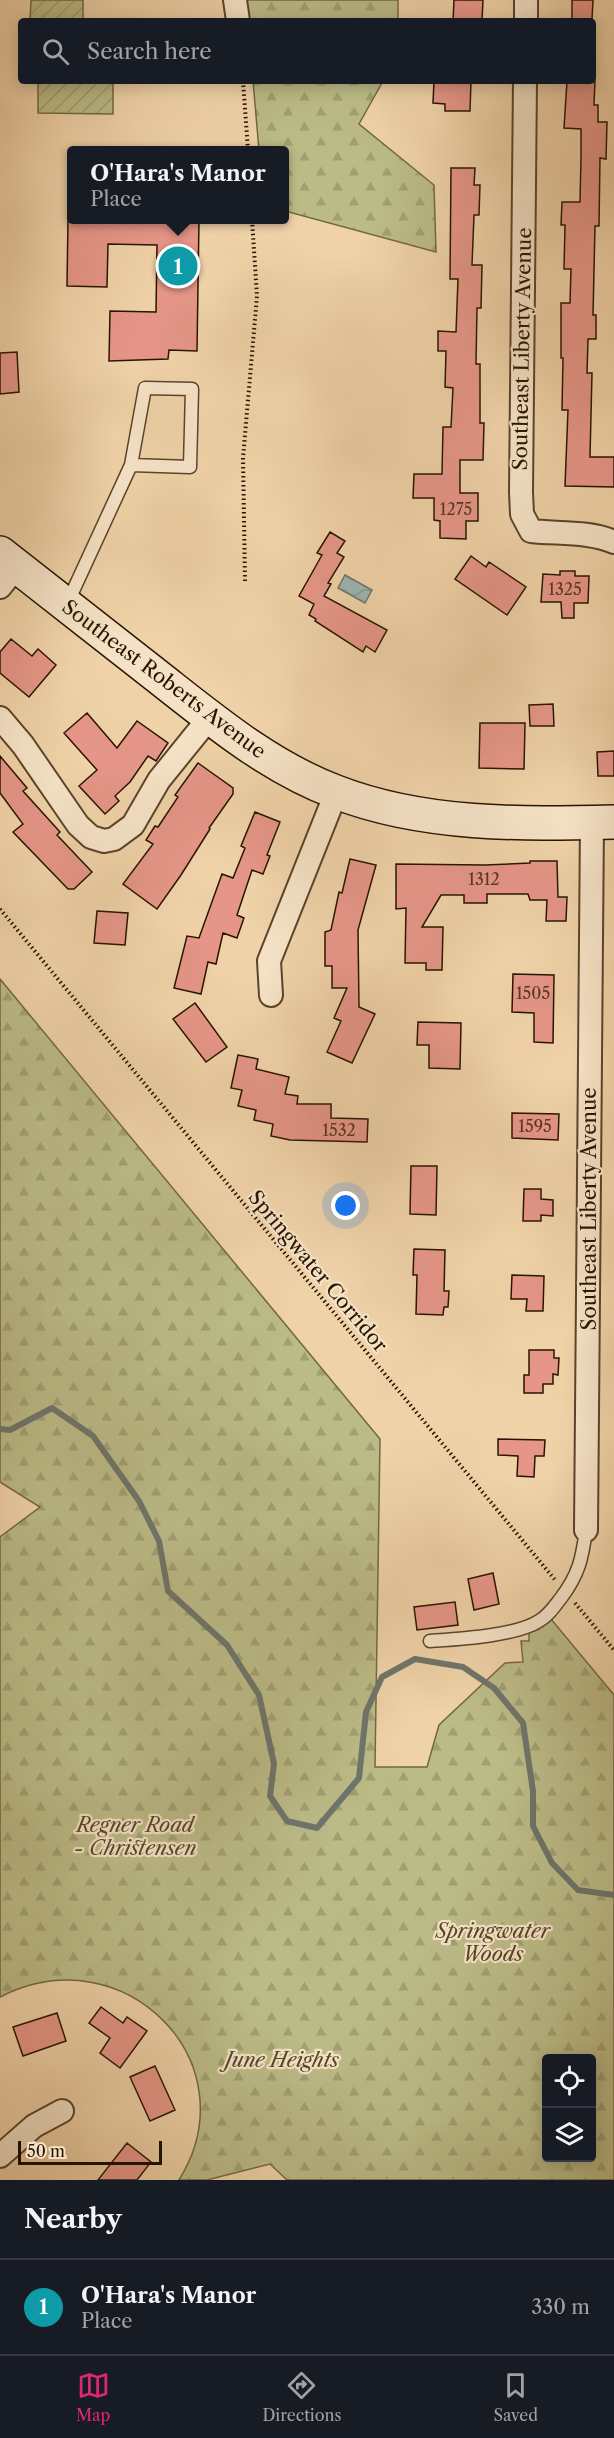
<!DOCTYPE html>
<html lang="en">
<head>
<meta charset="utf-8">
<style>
  body { margin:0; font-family:"Libre Caslon Text",serif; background:#20242c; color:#f1f3f6 }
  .controls { position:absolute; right:18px; bottom:18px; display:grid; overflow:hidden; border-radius:6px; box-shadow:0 3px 15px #0003 }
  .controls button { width:54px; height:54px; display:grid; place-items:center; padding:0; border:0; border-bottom:2px solid #363941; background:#171b24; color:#f1f3f6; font:30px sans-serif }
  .scale { position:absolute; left:18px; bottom:15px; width:144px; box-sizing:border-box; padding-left:6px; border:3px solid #281500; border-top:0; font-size:16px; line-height:21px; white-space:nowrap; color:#281500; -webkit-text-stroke:4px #f5e2c6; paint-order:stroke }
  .you { position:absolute; left:346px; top:1206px; width:21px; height:21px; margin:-15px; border:4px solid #fff; border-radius:50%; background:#1a73e8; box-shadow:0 0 0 9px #1a73e833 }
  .badge { display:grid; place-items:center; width:39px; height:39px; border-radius:50%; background:#db2777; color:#fff; font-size:20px; font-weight:700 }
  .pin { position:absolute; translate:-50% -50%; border:3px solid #fff; box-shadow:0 2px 6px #0006 }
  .popup { position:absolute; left:67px; top:146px; width:222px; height:78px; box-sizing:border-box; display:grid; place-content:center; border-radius:6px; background:#171b24; filter:drop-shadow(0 2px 4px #0005); font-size:20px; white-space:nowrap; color:#9ea1a6 }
  .popup b { font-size:22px; color:#f1f3f6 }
  .popup::after { content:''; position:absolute; left:50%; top:100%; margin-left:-12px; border:12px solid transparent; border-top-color:#171b24 }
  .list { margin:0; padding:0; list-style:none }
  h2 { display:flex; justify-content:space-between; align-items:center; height:78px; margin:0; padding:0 24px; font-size:26px }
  h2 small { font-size:20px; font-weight:400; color:#9ea1a6 }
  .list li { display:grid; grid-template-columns:39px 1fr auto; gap:18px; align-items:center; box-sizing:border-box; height:96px; padding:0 24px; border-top:2px solid #363941 }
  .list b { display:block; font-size:22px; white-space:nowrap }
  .list p { margin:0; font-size:20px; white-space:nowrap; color:#9ea1a6 }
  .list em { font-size:20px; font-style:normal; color:#9ea1a6 }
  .icon { flex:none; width:33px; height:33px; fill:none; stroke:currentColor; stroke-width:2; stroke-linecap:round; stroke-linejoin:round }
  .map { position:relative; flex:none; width:614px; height:2180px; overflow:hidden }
  .search { position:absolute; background:#171b24; box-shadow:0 3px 15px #0003; left:18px; right:18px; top:18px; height:66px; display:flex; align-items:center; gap:15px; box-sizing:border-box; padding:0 21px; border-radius:6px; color:#9ea1a6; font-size:22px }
  .sheet { height:174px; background:#171b24 }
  nav { display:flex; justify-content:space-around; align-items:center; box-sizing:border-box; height:84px; border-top:2px solid #363941; background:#171b24; font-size:16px; color:#9ea1a6 }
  nav a { display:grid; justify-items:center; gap:3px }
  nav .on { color:#db2777 }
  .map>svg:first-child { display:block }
  .forest { fill:url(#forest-firs); stroke:#726844; stroke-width:1.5; fill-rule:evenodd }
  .garden { fill:url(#garden-furrows); stroke:#726844; stroke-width:1.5 }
  .water { fill:url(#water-waves); stroke:#6e756b; stroke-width:1.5 }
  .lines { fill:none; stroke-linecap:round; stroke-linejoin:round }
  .stream { stroke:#6e756b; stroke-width:6 }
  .building { fill:#e69688; stroke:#281500; stroke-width:1.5 }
  .lane-casing { stroke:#5a442a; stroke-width:15 }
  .street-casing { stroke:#5a442a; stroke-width:26 }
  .secondary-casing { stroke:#281500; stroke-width:36 }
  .path { stroke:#281500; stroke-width:4; stroke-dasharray:1.5 3; stroke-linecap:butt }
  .lane { stroke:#f5e2c6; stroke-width:12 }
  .street { stroke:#f5e2c6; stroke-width:22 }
  .secondary { stroke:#f5e2c6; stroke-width:33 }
  .labels { text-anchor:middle; stroke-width:4.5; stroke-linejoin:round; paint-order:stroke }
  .number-label { font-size:16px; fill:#583522 }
  .street-label { font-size:20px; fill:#281500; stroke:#f5e2c6 }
  .park-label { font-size:20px; font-style:italic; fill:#544728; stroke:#f5e2c6 }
</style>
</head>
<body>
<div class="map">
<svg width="614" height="2180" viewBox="0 0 614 2180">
  <defs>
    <pattern id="forest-firs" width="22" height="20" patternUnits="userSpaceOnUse" patternTransform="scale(1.5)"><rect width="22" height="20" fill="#bbbb87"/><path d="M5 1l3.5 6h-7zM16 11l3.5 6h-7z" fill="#a1a073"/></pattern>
    <pattern id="garden-furrows" width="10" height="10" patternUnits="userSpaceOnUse" patternTransform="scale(1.5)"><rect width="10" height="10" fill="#bbbb87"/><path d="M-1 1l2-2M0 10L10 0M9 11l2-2" fill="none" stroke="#a1a073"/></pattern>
    <pattern id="water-waves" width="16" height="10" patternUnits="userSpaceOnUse" patternTransform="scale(1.5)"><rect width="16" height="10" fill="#9db5b2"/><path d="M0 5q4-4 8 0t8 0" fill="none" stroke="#879b97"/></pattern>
  </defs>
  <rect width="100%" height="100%" fill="#f0d2a8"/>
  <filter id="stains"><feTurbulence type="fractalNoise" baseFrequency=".00333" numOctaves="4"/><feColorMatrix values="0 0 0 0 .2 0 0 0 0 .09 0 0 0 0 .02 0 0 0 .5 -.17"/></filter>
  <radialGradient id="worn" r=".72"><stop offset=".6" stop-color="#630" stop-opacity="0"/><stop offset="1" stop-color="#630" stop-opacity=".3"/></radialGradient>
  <path class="forest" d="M245,0H398V21H247Z
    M253,81H383L359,124L434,185L436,252L285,211L284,150H259Z
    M0,979L380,1439L375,1767H427L439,1725L505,1663L523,1662L521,1641H529V1626L546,1613L614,1695V2180H287L270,2164L207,2180H179C252,2063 124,1933 0,1997V1537L40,1507L0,1482ZM546,2058H592V2158H546Z"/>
  <path class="garden" d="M31,0H83V21H30Z
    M38,81H113V114L38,113Z"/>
  <path class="water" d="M345,575L372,590L365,603L338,588Z"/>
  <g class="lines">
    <path class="stream" d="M0,1429L10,1430L52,1408L93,1436L139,1501L159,1541L168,1591L227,1645L259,1695L274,1764L270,1796L287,1821L317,1828L359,1778L366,1712L382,1677L415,1659L463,1667L494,1688L523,1723L533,1791V1826L552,1863L578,1890L614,1895"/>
  </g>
  <path class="building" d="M454,0H483L482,21H453Z
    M572,0H593L592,19H572Z
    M434,81H471L470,111H445V104L433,103Z
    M567,81H595L594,105H598V122H607L606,159L600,158L599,226H595L593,315H596V339H588L587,373H592L590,457H614V487L565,486L568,410H562L563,358H561V303H570L571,269H564L565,225H561L562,202H580L581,158V129L564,128Z
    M451,168H475L474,185H480L479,215H474L472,265H482L481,308H477L476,364H480V423H484L483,460H460V493H478V521H466V539L440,538V521L434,520V498H413L414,474H442L443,427H451L453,388L445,387L446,351H438V331L456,332L458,279H450Z
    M68,219H199L197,351L169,350L168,359L109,361L110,311L156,312L157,245L108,244L107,287L67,286Z
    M17,352L19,392L0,394V353Z
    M330,532L345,541L337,553L344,557L328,583L331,584L324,596L387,630L375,652L366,646L363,652L315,621L316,619L309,615L314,604L299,596L322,555L317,553Z
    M471,556L486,567L489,562L526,587L507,615L455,579Z
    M560,571H575V576H589L588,603H574V618H562L561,602H541L543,574L560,575Z
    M11,639L32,656L38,649L56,665L29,697L0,673V652Z
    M553,704L554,726H530L529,705Z
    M87,713L117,748L137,721L168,743L156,761L148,756L130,782L115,796L119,801L105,814L79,786L97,770L64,733Z
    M480,723H525L524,769L479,768Z
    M614,751V776H598L597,752Z
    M0,756L27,788L23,791L60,832L57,835L92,872L74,889H68L13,832L23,824L0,793Z
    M198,763L233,788V794L209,828L210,829L181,875L157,909L123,884L153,844L146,840L155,826L158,827L178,797L175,795Z
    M255,812L280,822L267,855L270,856L263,874L252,870L237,915L244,918L237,938L223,933L216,964L208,962L201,994L174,988L187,936L199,938L222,874L233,878L245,848L241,846Z
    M350,859L376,865L358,930L359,1007L375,1014L352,1063L327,1052L341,1021L334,1018L347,988H332V966H325V932L331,930L339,892L342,893Z
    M530,861H557L558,897H567L566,921H546L547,900H530L528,894H487V903H464V895H441L422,927H443L442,970H426V963H405L406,908L396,909V864L485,865L530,863Z
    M97,911L128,913L125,945L94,943Z
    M513,974L554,975L553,1043L534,1042V1013L512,1012Z
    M195,1003L227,1047L206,1062L173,1019Z
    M418,1022L461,1023L460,1069L429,1068V1045H417Z
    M238,1055L258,1059L256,1069L289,1077L285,1094L298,1096L297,1104H331V1118L368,1119L367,1142L290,1140L271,1136L273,1124L254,1120L256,1110L238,1106L242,1090L231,1088Z
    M512,1113L559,1114L558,1140L512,1138Z
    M411,1166H437L436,1215L410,1214Z
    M524,1189H541V1199L553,1200V1216L541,1215V1221H523Z
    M414,1249L445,1250L444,1291H449L448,1307H444L443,1315L416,1314L417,1275H413Z
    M512,1275L544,1276L543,1311H526L527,1299H511Z
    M529,1350H554V1358H559L558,1375L553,1374V1384H543V1393H524V1375H529Z
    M498,1439L545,1440L544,1456H535L534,1477L517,1476L518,1456L498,1455Z
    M493,1573L499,1604L474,1610L468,1579Z
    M455,1602L458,1625L417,1630L414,1607Z
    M101,2007L123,2023L127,2017L147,2031L120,2068L100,2053L110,2038L89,2023Z
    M57,2013L66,2041L23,2056L13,2027Z
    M155,2066L175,2110L150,2121L130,2077Z
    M127,2143L151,2162L137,2180H98Z"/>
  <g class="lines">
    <g class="lane-casing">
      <path id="lane" d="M67,604L131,465L145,388L192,389L190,467L131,465
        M430,1641C458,1639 516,1636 539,1621C548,1616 554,1607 561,1598C579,1574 582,1559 586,1530"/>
    </g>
    <g class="street-casing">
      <path id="street" d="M235,0L238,21
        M526,21V0
        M525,81L521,492L522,514L531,531C558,534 589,531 614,542
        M0,587L17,566
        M0,718L23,745L78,825L91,837L104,841L114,839L133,825L159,780L210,717
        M271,995L269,961L336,793
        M586,1530L592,822
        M0,2156L34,2126L62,2111"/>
    </g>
    <g class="secondary-casing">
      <path id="secondary" d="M0,553C52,594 105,635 157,676C213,720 269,767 336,792C424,826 521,824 614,822"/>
    </g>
    <path class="path" d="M243,81L248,150
      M245,581L243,458L257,296L252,220
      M0,909L556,1581
      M575,1603L614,1650"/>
    <use href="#lane" class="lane"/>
    <use href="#street" class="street"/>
    <use href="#secondary" class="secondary"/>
  </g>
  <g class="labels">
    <g class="number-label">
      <text x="456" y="515">1275</text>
      <text x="565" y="595">1325</text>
      <text x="484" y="885">1312</text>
      <text x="533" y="999">1505</text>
      <text x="535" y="1132">1595</text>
      <text x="339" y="1136">1532</text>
    </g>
    <g class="street-label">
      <text transform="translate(522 349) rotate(-89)" y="7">Southeast Liberty Avenue</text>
      <text transform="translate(164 679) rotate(37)" y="7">Southeast Roberts Avenue</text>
      <text transform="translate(589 1209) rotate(-90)" y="7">Southeast Liberty Avenue</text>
      <text transform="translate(318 1271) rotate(50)" y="7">Springwater Corridor</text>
    </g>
    <g class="park-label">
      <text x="135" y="1832">Regner Road<tspan x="135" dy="23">- Christensen</tspan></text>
      <text x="493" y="1938">Springwater<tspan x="493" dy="23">Woods</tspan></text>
      <text x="282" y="2067">June Heights</text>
    </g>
  </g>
  <rect width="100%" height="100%" filter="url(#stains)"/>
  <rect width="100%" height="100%" fill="url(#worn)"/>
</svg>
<div class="controls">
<button><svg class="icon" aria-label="locate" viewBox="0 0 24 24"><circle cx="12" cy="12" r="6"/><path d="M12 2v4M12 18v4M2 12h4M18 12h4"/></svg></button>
<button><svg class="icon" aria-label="layers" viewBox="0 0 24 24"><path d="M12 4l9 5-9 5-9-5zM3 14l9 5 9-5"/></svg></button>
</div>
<div class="scale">50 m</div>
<div class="you"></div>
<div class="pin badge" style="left:178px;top:266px;background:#0f9aa8">1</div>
<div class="popup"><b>O'Hara's Manor</b>Place</div>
<div class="search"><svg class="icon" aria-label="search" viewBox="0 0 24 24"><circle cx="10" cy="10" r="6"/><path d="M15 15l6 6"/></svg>Search here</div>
</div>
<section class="sheet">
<h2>Nearby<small></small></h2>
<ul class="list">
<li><span class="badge" style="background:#0f9aa8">1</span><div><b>O'Hara's Manor</b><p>Place</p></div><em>330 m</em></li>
</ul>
</section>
<nav>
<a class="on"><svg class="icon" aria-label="map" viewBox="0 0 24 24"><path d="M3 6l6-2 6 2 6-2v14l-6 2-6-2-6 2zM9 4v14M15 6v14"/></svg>Map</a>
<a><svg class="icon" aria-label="directions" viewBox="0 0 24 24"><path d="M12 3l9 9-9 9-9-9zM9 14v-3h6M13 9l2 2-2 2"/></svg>Directions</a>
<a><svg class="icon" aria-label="saved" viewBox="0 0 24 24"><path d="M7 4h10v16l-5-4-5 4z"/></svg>Saved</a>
</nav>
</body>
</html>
